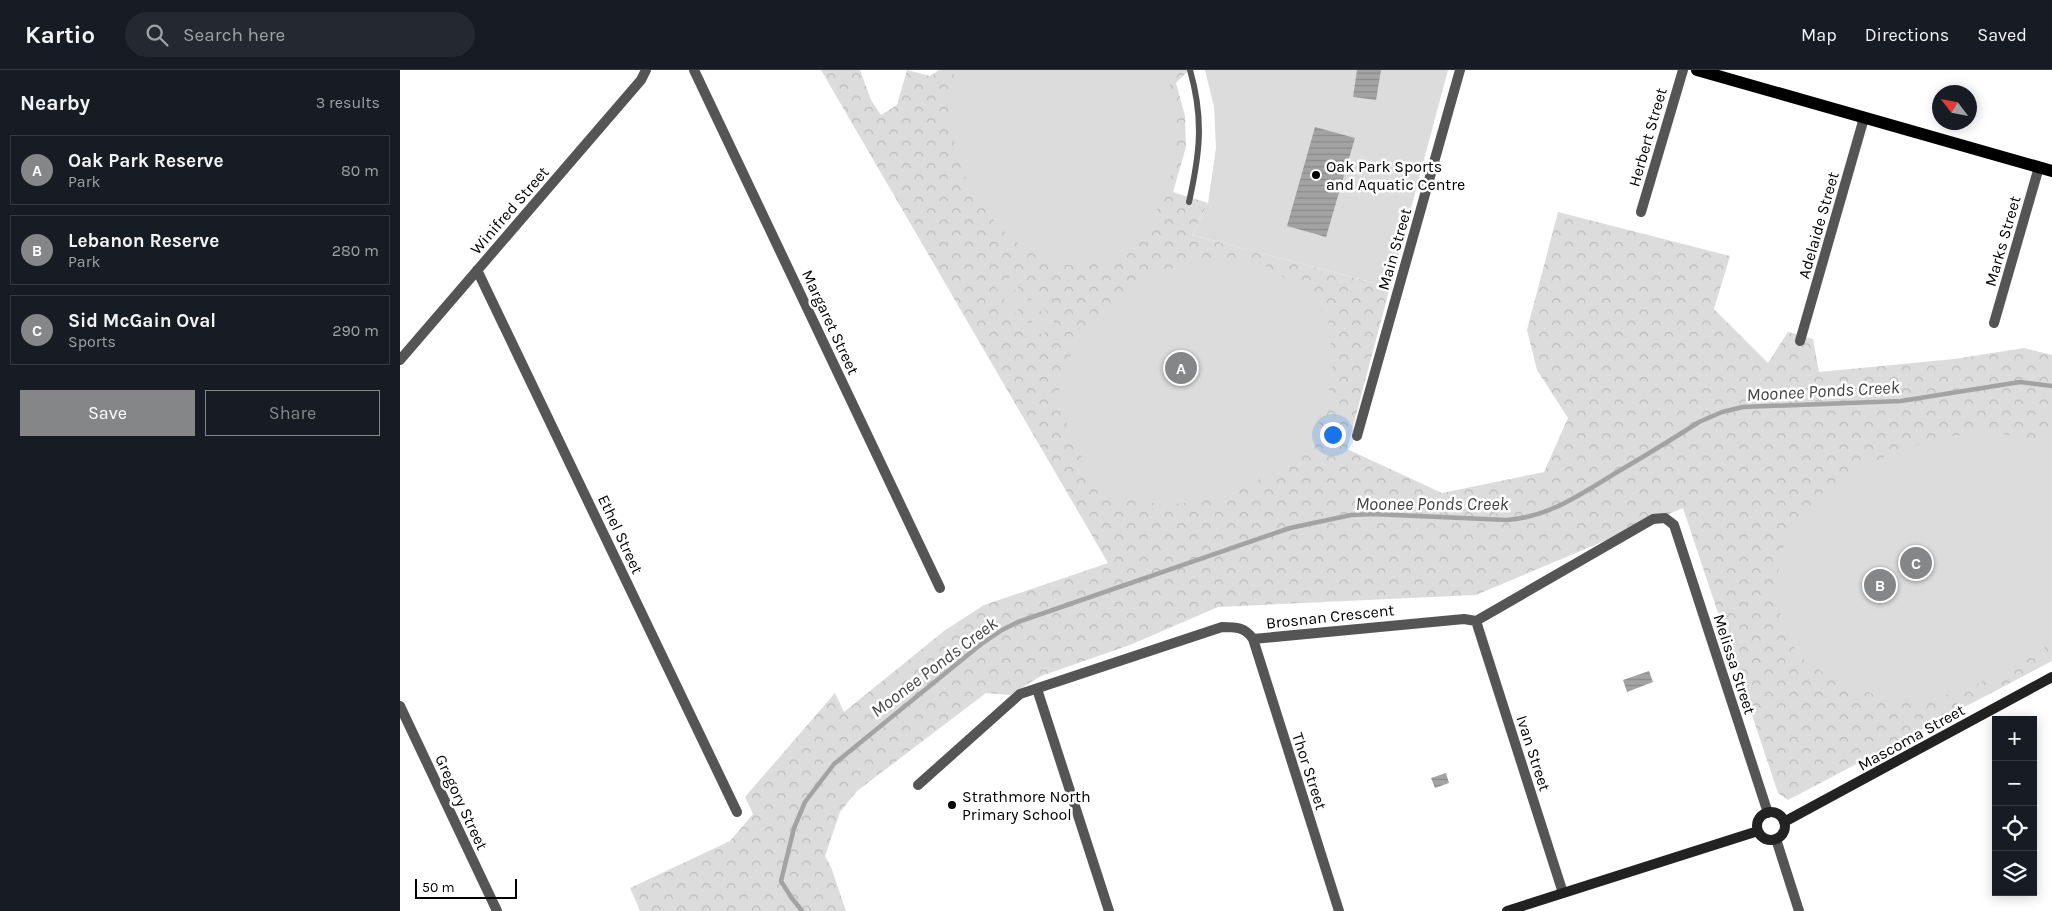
<!DOCTYPE html>
<html lang="en">
<head>
<meta charset="utf-8">
<style>
  body { margin:0; font-family:Karla,sans-serif; background:#242831; color:#f1f3f6 }
  .controls { position:absolute; right:15px; bottom:15px; display:grid; overflow:hidden; border-radius:0px; box-shadow:0 2px 12px #0003 }
  .controls button { width:45px; height:45px; display:grid; place-items:center; padding:0; border:0; border-bottom:1px solid #363941; background:#171b24; color:#f1f3f6; font:25px sans-serif }
  .compass { position:absolute; left:1532px; top:15px; width:45px; height:45px; border-radius:50%; background:#171b24; box-shadow:0 2px 12px #0003; rotate:302deg }
  .scale { position:absolute; left:15px; bottom:12px; width:102px; box-sizing:border-box; padding-left:5px; border:2px solid #000; border-top:0; font-size:14px; line-height:18px; white-space:nowrap; color:#000; -webkit-text-stroke:4px #fff; paint-order:stroke }
  .you { position:absolute; left:932px; top:364px; width:18px; height:18px; margin:-12px; border:4px solid #fff; border-radius:50%; background:#1a73e8; box-shadow:0 0 0 8px #1a73e833 }
  .badge { display:grid; place-items:center; width:32px; height:32px; border-radius:50%; background:#858687; color:#fff; font-size:16px; font-weight:700 }
  .pin { position:absolute; translate:-50% -50%; border:2px solid #fff; box-shadow:0 1px 5px #0006 }
  .list { margin:0; padding:0; list-style:none }
  h2 { display:flex; justify-content:space-between; align-items:center; height:65px; margin:0; padding:0 20px; font-size:21px }
  h2 small { font-size:16px; font-weight:400; color:#9ea1a6 }
  .list li { display:grid; grid-template-columns:32px 1fr auto; gap:15px; align-items:center; box-sizing:border-box; height:70px; margin:0 10px 10px; padding:0 10px; border:1px solid #363941; border-radius:0px }
  .list b { display:block; font-size:19px; white-space:nowrap }
  .list p { margin:0; font-size:16px; white-space:nowrap; color:#9ea1a6 }
  .list em { font-size:16px; font-style:normal; color:#9ea1a6 }
  .actions { display:flex; gap:10px; padding:15px 20px }
  .actions a { flex:1; padding:11px 0; border:1px solid #858687; border-radius:0px; text-align:center; font-size:18px; color:#858687 }
  .actions .main { background:#858687; color:#fff }
  .icon { flex:none; width:28px; height:28px; fill:none; stroke:currentColor; stroke-width:2; stroke-linecap:round; stroke-linejoin:round }
  .map { position:relative; flex:none; width:1652px; height:841px; overflow:hidden }
  header { display:flex; align-items:center; gap:30px; box-sizing:border-box; height:70px; padding:0 25px; background:#171b24; border-bottom:1px solid #363941 }
  header strong { font-size:24px }
  nav { display:flex; gap:28px; margin-inline-start:auto; font-size:18px }
  .search { width:350px; height:45px; background:#242831; display:flex; align-items:center; gap:12px; box-sizing:border-box; padding:0 18px; border-radius:28px; color:#9ea1a6; font-size:19px }
  main { display:flex }
  aside { flex:1; background:#171b24 }
  .map>svg:first-child { display:block }
  .park { fill:url(#park-crowns) }
  .garden { fill:#dcdcdc }
  .water { fill:url(#water-rules) }
  .lines { fill:none; stroke-linecap:round; stroke-linejoin:round }
  .stream { stroke:#a3a3a3; stroke-width:4.5 }
  .service { stroke:#555; stroke-width:6 }
  .minor { stroke:#555; stroke-width:10 }
  .secondary { stroke:#222; stroke-width:10 }
  .primary { stroke:#000; stroke-width:12 }
  .poi-dot { fill:#000; stroke:#fff; stroke-width:2 }
  .labels { text-anchor:middle; stroke-width:5; stroke-linejoin:round; paint-order:stroke }
  .street-label { font-size:16px; fill:#000; stroke:#fff }
  .poi-label { font-size:16px; fill:#000; stroke:#fff; text-anchor:start }
  .water-label { font-size:18px; font-style:italic; fill:#444; stroke:#fff }
</style>
</head>
<body>
<header>
<strong>Kartio</strong>
<div class="search"><svg class="icon" aria-label="search" viewBox="0 0 24 24"><circle cx="10" cy="10" r="6"/><path d="M15 15l6 6"/></svg>Search here</div>
<nav><a>Map</a><a>Directions</a><a>Saved</a></nav>
</header>
<main>
<aside>
<h2>Nearby<small>3 results</small></h2>
<ul class="list">
<li><span class="badge">A</span><div><b>Oak Park Reserve</b><p>Park</p></div><em>80 m</em></li>
<li><span class="badge">B</span><div><b>Lebanon Reserve</b><p>Park</p></div><em>280 m</em></li>
<li><span class="badge">C</span><div><b>Sid McGain Oval</b><p>Sports</p></div><em>290 m</em></li>
</ul>
<div class="actions"><a class="main">Save</a><a>Share</a></div>
</aside>
<div class="map">
<svg width="1652" height="841" viewBox="0 0 1652 841">
  <defs>
    <pattern id="park-crowns" width="20" height="18" patternUnits="userSpaceOnUse" patternTransform="scale(1.25)"><rect width="20" height="18" fill="#dcdcdc"/><path d="M2 6a3 3 0 1 1 6 0M12 15a3 3 0 1 1 6 0" fill="none" stroke="#bbb"/></pattern>
    <pattern id="water-rules" width="6" height="5" patternUnits="userSpaceOnUse" patternTransform="scale(1.25)"><rect width="6" height="5" fill="#a3a3a3"/><path d="M0 2.5h6" fill="none" stroke="#8b8b8b"/></pattern>
  </defs>
  <rect width="100%" height="100%" fill="#fff"/>
  <path class="park" d="M421,0H460L471,30L481,45L497,35L507,0L530,6L539,0H789L776,13L785,46L786,77L773,122L808,133L792,165L990,217L947,379L1042,423L1144,402L1168,348L1137,300L1127,260L1158,142L1330,186L1314,239L1368,293L1388,262L1413,269L1419,302L1554,289L1624,278L1652,285V591L1388,730L1378,723L1283,438L1076,525L818,537L730,575L641,606L610,625L586,623L457,721L440,742L425,786L431,797L446,841H240L230,818L330,771L353,744L345,727L435,623L444,642L544,561L584,535L708,493Z"/>
  <path class="garden" d="M554,0H765C777,32 779,72 771,105C759,152 722,200 669,195C657,193 644,191 633,184C604,167 581,138 566,108C548,75 551,36 554,0Z
    M805,0H1048L990,217L792,165L808,133L816,78L814,37Z
    M818,190L865,196L910,223L928,250L933,292L927,337L907,374L875,401L837,421L795,432L763,435L715,425L691,405L668,360L659,321L673,279L704,237L737,212L772,198Z
    M615,201L655,253L652,256L612,204Z
    M610,207L650,259L646,262L607,209Z
    M606,211L645,263L642,265L603,213Z
    M598,214L638,266L635,269L595,217Z
    M1589,362L1640,370L1652,376V573L1602,604L1539,628L1478,626L1431,608L1398,585L1382,553L1375,516L1385,469L1427,418L1481,388L1537,368Z"/>
  <path class="water" d="M957,0H981L976,30L953,27Z
    M915,57L955,68L926,167L887,156Z
    M1249,601L1253,612L1227,622L1223,610Z
    M1046,703L1049,713L1035,718L1031,708Z"/>
  <g class="lines">
    <path class="stream" d="M402,841L391,827L381,811L394,758L405,732L434,694L580,575L602,560L618,552L890,458L951,445L972,444L1107,450C1148,447 1180,425 1214,404C1243,387 1271,370 1299,352L1322,342L1343,337L1501,331L1620,312L1652,316"/>
    <path class="service" d="M789,132C800,83 804,49 790,0"/>
    <path class="minor" d="M294,0L540,518
      M1241,142L1283,0
      M77,200L337,742
      M1594,253L1639,97
      M1400,271L1464,48
      M0,290L241,10L246,0
      M957,366L1060,0
      M1076,551L1163,823
      M853,569L939,841
      M637,619L709,841
      M0,636L97,841
      M518,715L620,624L822,557C836,557 845,557 853,569L1064,549L1076,551L1253,449L1265,448L1274,455L1368,743
      M1376,769L1399,841"/>
    <path class="secondary" d="M1357 756a14 14 0 1 1 28 0a14 14 0 1 1-28 0Z
      M1384,752L1652,607
      M1107,841L1358,761"/>
    <path class="primary" d="M1297,0L1652,101"/>
  </g>
  <g class="poi-dot">
    <circle cx="916" cy="105" r="5"/>
    <circle cx="552" cy="735" r="5"/>
  </g>
  <g class="labels">
    <g class="street-label">
      <text transform="translate(1247 67) rotate(-74)" y="6">Herbert Street</text>
      <text transform="translate(109 140) rotate(-49)" y="6">Winifred Street</text>
      <text transform="translate(1418 155) rotate(-74)" y="6">Adelaide Street</text>
      <text transform="translate(1602 171) rotate(-74)" y="6">Marks Street</text>
      <text transform="translate(994 179) rotate(-74)" y="6">Main Street</text>
      <text transform="translate(431 252) rotate(65)" y="6">Margaret Street</text>
      <text transform="translate(221 464) rotate(65)" y="6">Ethel Street</text>
      <text transform="translate(930 546) rotate(-6)" y="6">Brosnan Crescent</text>
      <text transform="translate(1335 594) rotate(72)" y="6">Melissa Street</text>
      <text transform="translate(1511 667) rotate(-29)" y="6">Mascoma Street</text>
      <text transform="translate(1134 683) rotate(72)" y="6">Ivan Street</text>
      <text transform="translate(910 701) rotate(72)" y="6">Thor Street</text>
      <text transform="translate(62 732) rotate(65)" y="6">Gregory Street</text>
    </g>
    <g class="poi-label">
      <text x="926" y="102">Oak Park Sports<tspan x="926" dy="18">and Aquatic Centre</tspan></text>
      <text x="562" y="732">Strathmore North<tspan x="562" dy="18">Primary School</tspan></text>
    </g>
    <g class="water-label">
      <text transform="translate(1423 321) rotate(-3)" y="6">Moonee Ponds Creek</text>
      <text x="1032" y="440">Moonee Ponds Creek</text>
      <text transform="translate(534 597) rotate(-37)" y="6">Moonee Ponds Creek</text>
    </g>
  </g>
</svg>
<div class="controls">
<button>+</button>
<button>−</button>
<button><svg class="icon" aria-label="locate" viewBox="0 0 24 24"><circle cx="12" cy="12" r="6"/><path d="M12 2v4M12 18v4M2 12h4M18 12h4"/></svg></button>
<button><svg class="icon" aria-label="layers" viewBox="0 0 24 24"><path d="M12 4l9 5-9 5-9-5zM3 14l9 5 9-5"/></svg></button>
</div>
<svg class="compass" viewBox="-18 -18 36 36"><path d="M0-13l5 13h-10z" fill="#e53935"/><path d="M0 13l5-13h-10z" fill="#9ea1a6"/></svg>
<div class="scale">50 m</div>
<div class="you"></div>
<div class="pin badge" style="left:781px;top:298px">A</div>
<div class="pin badge" style="left:1480px;top:515px">B</div>
<div class="pin badge" style="left:1516px;top:493px">C</div>
</div>
</main>
</body>
</html>
